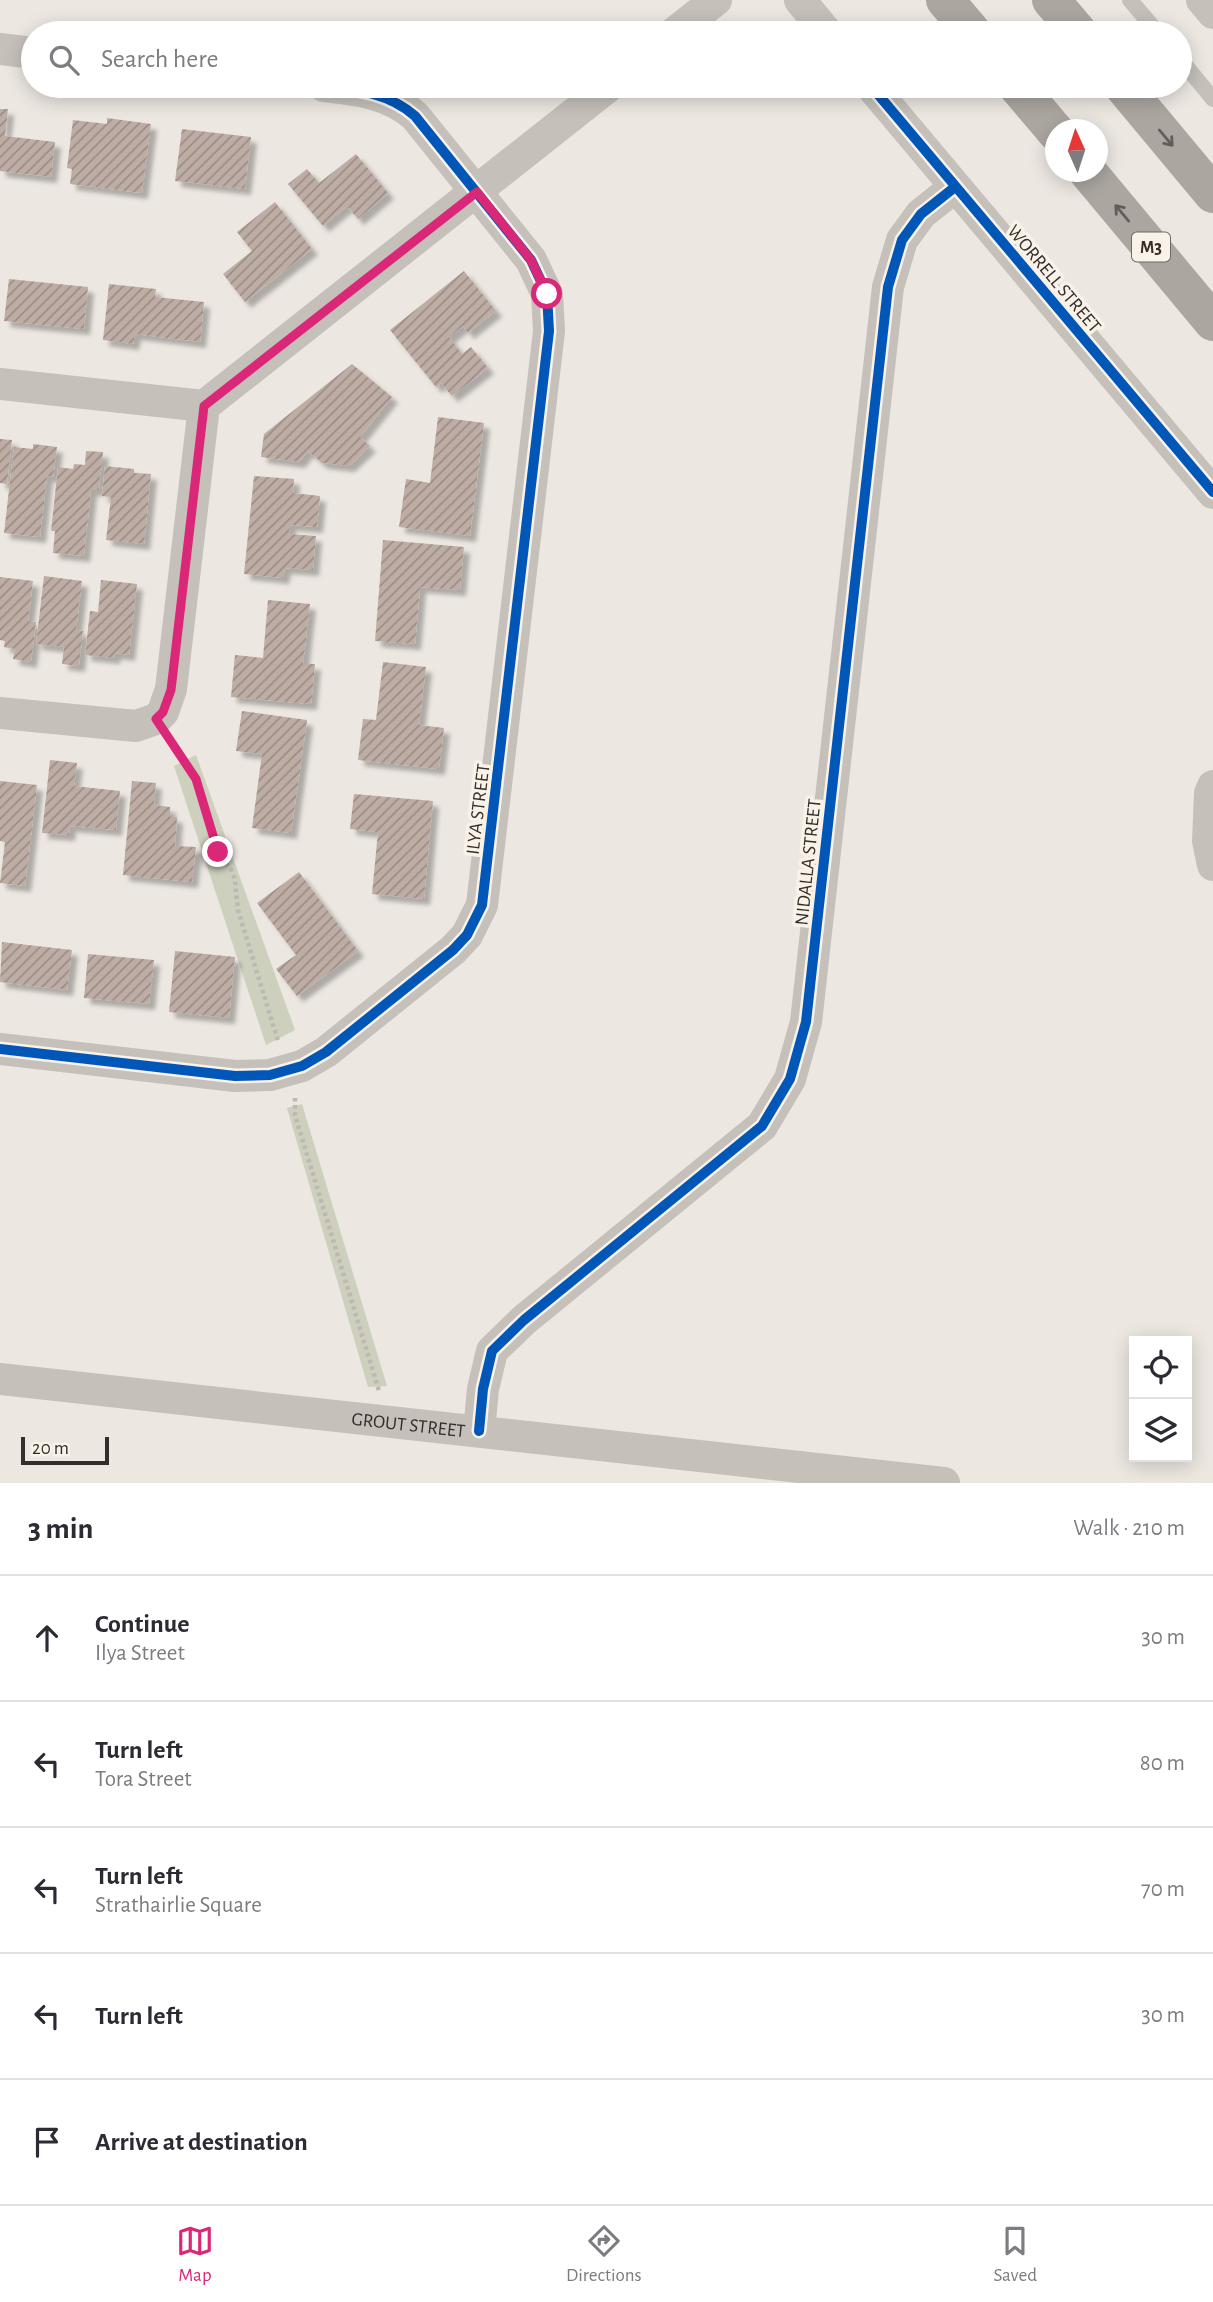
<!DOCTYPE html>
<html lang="en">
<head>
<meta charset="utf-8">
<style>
  body { margin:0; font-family:"Alegreya Sans",sans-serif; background:#f2f2f3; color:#2b2b33 }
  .controls { position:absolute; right:21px; bottom:21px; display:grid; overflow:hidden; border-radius:0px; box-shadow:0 4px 18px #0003 }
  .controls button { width:63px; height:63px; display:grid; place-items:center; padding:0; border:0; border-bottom:2px solid #e1e1e2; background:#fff; color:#2b2b33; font:35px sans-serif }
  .compass { position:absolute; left:1045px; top:119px; width:63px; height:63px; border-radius:50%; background:#fff; box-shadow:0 4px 18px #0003; rotate:357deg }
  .scale { position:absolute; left:21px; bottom:18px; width:88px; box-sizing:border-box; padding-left:7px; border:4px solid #352d29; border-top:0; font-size:19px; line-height:24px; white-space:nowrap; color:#352d29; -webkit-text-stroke:5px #f8f2e9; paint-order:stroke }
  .stop { position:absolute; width:21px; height:21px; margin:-16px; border:5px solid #db2777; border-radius:50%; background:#fff }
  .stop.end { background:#db2777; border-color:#fff; box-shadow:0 2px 7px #0008 }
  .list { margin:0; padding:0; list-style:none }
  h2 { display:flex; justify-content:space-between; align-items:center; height:91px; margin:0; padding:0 28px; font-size:30px }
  h2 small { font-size:23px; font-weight:400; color:#7c7c81 }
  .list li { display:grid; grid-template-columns:46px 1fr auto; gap:21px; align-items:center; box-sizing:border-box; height:126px; padding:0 28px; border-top:2px solid #e1e1e2 }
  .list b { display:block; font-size:26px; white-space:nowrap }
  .list p { margin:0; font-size:23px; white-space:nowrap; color:#7c7c81 }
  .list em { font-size:23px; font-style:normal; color:#7c7c81 }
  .icon { flex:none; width:38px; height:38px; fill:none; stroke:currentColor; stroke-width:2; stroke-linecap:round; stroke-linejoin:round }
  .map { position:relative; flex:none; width:1213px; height:1483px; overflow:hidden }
  .search { position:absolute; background:#fff; box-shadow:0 4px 18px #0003; left:21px; right:21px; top:21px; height:77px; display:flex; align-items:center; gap:18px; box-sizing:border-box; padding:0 24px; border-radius:38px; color:#7c7c81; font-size:26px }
  .sheet { height:721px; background:#fff }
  nav { display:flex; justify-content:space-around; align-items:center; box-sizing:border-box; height:98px; border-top:2px solid #e1e1e2; background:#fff; font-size:19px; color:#7c7c81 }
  nav a { display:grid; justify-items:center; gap:4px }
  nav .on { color:#db2777 }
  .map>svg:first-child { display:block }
  .green { fill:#ccd0bc }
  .building { fill:url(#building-hatch); filter:url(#shadow) }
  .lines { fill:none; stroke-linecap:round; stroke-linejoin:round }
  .path { stroke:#bdb8b3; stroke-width:4.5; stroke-dasharray:3.5 3.5; stroke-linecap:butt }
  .service { stroke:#c5c0ba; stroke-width:16 }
  .minor { stroke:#c5c0ba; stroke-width:32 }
  .motorway { stroke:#aba6a0; stroke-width:38 }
  .cycleway-casing { stroke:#f8f2e9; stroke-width:15 }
  .cycleway { stroke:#0057b8; stroke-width:10 }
  .oneway { stroke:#645d59 }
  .route { stroke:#db2777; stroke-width:9 }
  .labels { text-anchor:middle; stroke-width:7; stroke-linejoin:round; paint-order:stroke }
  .shield { fill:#f8f2e9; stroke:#706863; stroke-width:2 }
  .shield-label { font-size:18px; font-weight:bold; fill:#352d29 }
  .street-label { font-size:19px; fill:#352d29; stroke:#f8f2e9 }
</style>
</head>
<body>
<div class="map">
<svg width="1213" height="1483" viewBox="0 0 1213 1483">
  <defs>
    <pattern id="building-hatch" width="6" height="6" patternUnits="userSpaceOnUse" patternTransform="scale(1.75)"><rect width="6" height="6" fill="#beada4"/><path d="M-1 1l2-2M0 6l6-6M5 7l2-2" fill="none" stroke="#9b8d86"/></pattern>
    <filter id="shadow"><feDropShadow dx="6" dy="6" stdDeviation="2" flood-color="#0004"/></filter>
  </defs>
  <rect width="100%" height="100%" fill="#ece7e1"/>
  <path class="green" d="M196,755L295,1030L266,1045L174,766Z
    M302,1104L387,1386L368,1387L287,1108Z"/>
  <path class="building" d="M0,109H8L5,136L55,142L51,177L0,171Z
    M107,118L151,124L142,193L70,184L72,169L67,168L73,120L107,124Z
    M182,129L251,137L245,189L175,181Z
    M356,154L388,193L358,219L347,206L323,226L288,184L307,169L319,183Z
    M275,202L312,249L245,302L223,274L252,251L237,232Z
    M464,271L496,311L468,333L463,326L449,337L462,354L471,347L488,368L452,396L441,383L436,387L390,330Z
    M9,279L88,287L84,329L4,321Z
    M109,284L156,289L155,297L204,302L200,342L135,334L133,344L103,340Z
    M352,364L392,397L360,437L370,446L349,466L322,463L308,451L299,462L261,457L264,434Z
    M438,417L484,423L470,536L399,527L406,479L430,483Z
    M0,439L12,440L7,484L0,483Z
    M33,444L57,447L53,477L47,476L40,537L4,533L14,447L33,449Z
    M86,451L103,452L99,490H91L84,556L53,553L55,531H51L58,467L73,469L74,464L85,465Z
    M105,466L134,469V473L151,474L144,544L106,540L111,497L102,496Z
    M254,476L294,479L293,493L320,496L317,527L290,525L289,534L316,536L313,570L285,568L283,578L244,574Z
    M383,540L464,547L460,590L420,587L415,644L375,641Z
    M44,576L82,581L76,630L83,631L79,666L62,664L64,647L36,644Z
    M0,577L33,581L28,621L36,622L31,662L13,659L15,649L4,647L5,641L0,640Z
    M101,580L137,584L129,655L115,653L114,658L85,655L90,611L98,612Z
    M268,600L310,604L303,664H315L311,704L231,697L235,655L263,658Z
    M383,662L426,667L419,725L444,728L439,769L358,760L363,719L376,720Z
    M242,711L307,720L291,833L252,828L262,754L236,751Z
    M50,760L77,763L74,786L120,791L116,830L70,826L69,835L42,833Z
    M0,781L37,785L25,886L0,883L5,842L0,841Z
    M132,781L156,783L154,805L170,807V817H177L175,846L196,847L192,882L123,875Z
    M354,794L433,801L424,899L372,894L378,832L350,829Z
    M299,872L358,951L297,996L276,969L296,955L257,903Z
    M2,942L72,950L67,990L0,982Z
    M175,951L235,957L229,1018L169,1012Z
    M88,954L154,960L149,1004L84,998Z"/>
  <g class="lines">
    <path class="path" d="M171,744L196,779L218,852L232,871L235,880L238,910L278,1041
      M295,1098V1115L379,1391"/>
    <path class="service" d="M1130,0L1158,33
      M1180,59L1213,99"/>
    <g class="minor">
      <path d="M800,0L827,33"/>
      <path d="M1202,0L1213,13"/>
      <path d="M674,33L716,0"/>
      <path d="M0,49L33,53"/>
      <path d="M871,86L1213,493"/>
      <path d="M0,384L204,406"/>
      <path d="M204,406L609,86"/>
      <path d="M0,713L136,726L156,719L163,712L171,689L204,406"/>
      <path d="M1213,786L1210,793L1208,841L1213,865"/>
      <path d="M0,1049L235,1076L270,1075L302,1066L326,1052L453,950L467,935L482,905L549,331L547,294L531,260L415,116C389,93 358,90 324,86"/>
      <path id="s1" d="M0,1379L944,1483"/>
      <path d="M479,1431L483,1389L492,1351L524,1320L762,1126L790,1079L806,1022L888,287L902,240L921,214L955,187"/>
    </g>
    <path class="motorway" d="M945,0L973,33
      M1051,0L1079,33
      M1017,86L1056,132
      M1123,86L1213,194
      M1088,172L1213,322"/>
    <g class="cycleway-casing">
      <path id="cycleway" d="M871,86L1213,492
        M0,1049L235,1076L270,1075L302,1066L326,1052L453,950L467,935L482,905L549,331L547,294L531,260L415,116C389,93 358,90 324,86
        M479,1431L483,1389L492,1351L524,1320L762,1126L790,1079L806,1022L888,287L902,240L921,214L955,187"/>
    </g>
    <use href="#cycleway" class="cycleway"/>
  </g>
  <defs><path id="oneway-shaft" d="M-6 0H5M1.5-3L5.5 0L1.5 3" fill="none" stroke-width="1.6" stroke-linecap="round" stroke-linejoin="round" transform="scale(1.75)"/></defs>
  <g class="oneway">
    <use href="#oneway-shaft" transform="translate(1166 138) rotate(50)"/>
    <use href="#oneway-shaft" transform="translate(1122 213) rotate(-130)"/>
  </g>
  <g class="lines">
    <path class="route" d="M218,852L196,779L156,719L163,712L171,690L204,406L477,192L531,260L547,294"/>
  </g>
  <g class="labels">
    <rect class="shield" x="1132" y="232.5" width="38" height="29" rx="5"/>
    <g class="shield-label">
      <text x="1151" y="253">M3</text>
    </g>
    <g class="street-label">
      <text transform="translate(1055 278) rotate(50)" y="7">WORRELL STREET</text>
      <text transform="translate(477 809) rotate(-83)" y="7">ILYA STREET</text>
      <text transform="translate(807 862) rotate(-84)" y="7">NIDALLA STREET</text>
      <text dy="7" stroke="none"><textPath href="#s1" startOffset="411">GROUT STREET</textPath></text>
    </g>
  </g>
</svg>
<div class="controls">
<button><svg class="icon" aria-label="locate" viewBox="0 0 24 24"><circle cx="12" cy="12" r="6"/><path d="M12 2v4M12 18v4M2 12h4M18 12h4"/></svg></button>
<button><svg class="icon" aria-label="layers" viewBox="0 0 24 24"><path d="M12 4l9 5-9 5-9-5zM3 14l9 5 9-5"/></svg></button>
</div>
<svg class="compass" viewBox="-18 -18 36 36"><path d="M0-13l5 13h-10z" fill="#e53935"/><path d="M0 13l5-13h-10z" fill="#7c7c81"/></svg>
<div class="scale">20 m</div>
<div class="stop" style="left:547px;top:294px"></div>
<div class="stop end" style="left:218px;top:852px"></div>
<div class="search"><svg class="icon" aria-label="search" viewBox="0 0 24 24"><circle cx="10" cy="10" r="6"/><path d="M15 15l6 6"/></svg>Search here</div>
</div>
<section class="sheet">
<h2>3 min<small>Walk · 210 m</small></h2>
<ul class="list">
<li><svg class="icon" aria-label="ahead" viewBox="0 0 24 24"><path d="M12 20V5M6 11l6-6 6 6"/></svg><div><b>Continue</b><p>Ilya Street</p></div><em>30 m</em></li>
<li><svg class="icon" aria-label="left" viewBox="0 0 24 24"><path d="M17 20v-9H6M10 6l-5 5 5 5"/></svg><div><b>Turn left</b><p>Tora Street</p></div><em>80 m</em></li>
<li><svg class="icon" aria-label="left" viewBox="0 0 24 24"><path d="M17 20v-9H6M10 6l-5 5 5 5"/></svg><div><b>Turn left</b><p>Strathairlie Square</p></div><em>70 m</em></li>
<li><svg class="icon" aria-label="left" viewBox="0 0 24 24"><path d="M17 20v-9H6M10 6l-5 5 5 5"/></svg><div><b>Turn left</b></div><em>30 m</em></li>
<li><svg class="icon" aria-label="arrive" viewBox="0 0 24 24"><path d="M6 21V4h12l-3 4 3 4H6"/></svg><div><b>Arrive at destination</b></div></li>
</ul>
</section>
<nav>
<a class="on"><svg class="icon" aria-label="map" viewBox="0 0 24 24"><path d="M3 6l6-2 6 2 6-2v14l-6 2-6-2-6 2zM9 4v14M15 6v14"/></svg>Map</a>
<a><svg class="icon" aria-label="directions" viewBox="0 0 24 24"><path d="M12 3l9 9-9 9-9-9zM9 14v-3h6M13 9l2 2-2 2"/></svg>Directions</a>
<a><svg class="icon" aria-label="saved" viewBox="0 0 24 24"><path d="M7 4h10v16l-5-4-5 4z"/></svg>Saved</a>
</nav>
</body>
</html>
